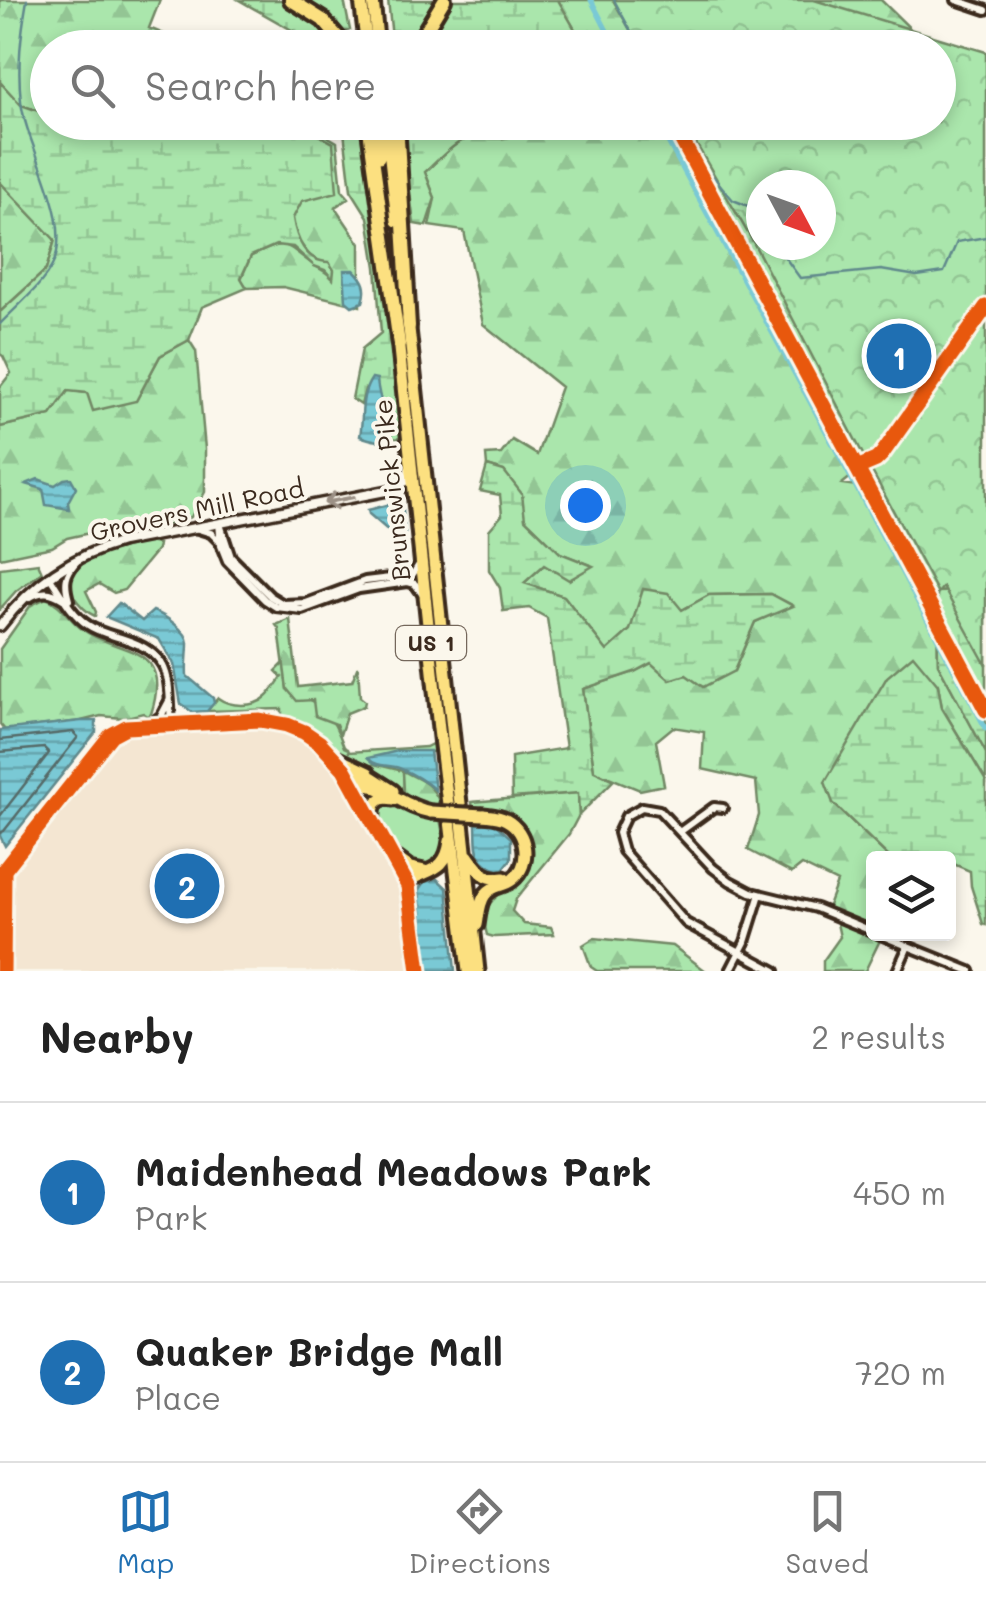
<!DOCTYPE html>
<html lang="en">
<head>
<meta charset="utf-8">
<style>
  body { margin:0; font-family:Mali,sans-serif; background:#f2f2f2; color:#222 }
  .controls { position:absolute; right:30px; bottom:30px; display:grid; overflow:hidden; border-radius:10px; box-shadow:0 5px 15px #0003 }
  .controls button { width:90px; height:90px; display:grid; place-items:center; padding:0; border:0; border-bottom:2px solid #e0e0e0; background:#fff; color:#222; font:50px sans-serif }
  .compass { position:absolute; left:746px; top:170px; width:90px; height:90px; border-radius:50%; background:#fff; box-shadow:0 5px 15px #0003; rotate:131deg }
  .you { position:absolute; left:585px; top:505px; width:35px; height:35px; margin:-25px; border:8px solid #fff; border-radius:50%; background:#1a73e8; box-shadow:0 0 0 15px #1a73e833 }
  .badge { display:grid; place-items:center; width:65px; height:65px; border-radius:50%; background:#1f6fb2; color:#fff; font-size:32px; font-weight:700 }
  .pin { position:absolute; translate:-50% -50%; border:5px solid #fff; box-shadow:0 2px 10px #0006 }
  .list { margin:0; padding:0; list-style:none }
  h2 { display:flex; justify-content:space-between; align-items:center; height:130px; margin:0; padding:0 40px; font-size:42px }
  h2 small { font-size:32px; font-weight:400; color:#767676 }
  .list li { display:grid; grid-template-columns:65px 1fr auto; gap:30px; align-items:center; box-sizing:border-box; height:180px; padding:0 40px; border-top:2px solid #e0e0e0 }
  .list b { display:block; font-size:38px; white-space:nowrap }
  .list p { margin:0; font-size:32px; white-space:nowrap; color:#767676 }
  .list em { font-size:32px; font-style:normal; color:#767676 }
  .icon { flex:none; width:55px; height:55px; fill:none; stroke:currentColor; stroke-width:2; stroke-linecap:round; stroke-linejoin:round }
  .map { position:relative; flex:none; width:986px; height:971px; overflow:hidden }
  .search { position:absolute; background:#fff; box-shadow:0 5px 15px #0003; left:30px; right:30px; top:30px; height:110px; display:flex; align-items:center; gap:25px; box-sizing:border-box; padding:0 35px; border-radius:55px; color:#767676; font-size:38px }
  .sheet { height:490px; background:#fff }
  nav { display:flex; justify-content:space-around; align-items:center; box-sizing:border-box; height:140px; border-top:2px solid #e0e0e0; background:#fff; font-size:28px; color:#767676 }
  nav a { display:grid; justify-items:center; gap:5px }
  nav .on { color:#1f6fb2 }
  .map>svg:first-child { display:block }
  .built { fill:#f4e6d2 }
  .grass { fill:#aae6ac; stroke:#728865; stroke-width:2.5 }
  .forest { fill:url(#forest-firs); stroke:#728865; stroke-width:2.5; fill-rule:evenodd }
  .wetland { fill:url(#wetland-marsh); stroke:#728865; stroke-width:2.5 }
  .park { fill:url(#park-crowns); stroke:#728865; stroke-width:2.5; fill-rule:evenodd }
  .water { fill:url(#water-rules); stroke:#61898c; stroke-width:2.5 }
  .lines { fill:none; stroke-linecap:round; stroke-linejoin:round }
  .shore { stroke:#546a67; stroke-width:2.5 }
  .stream { stroke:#61898c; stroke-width:2.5 }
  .canal { stroke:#7ac9d5; stroke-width:5 }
  .minor-casing { stroke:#3b2a1e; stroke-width:14 }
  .tertiary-casing { stroke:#3b2a1e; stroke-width:15 }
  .trunk-casing { stroke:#3b2a1e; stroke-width:19 }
  .motorway-casing { stroke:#3b2a1e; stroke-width:20 }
  .minor { stroke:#fbf7ec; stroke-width:6 }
  .tertiary { stroke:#fbf7ec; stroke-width:8 }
  .trunk { stroke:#fce080; stroke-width:11 }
  .motorway { stroke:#fce080; stroke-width:12 }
  .trunk-bridge-casing { stroke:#3b2a1e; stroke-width:19; stroke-linecap:butt }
  .trunk-bridge { stroke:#fce080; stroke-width:11 }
  .cycleway-casing { stroke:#fbf7ec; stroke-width:21 }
  .cycleway { stroke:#e8590c; stroke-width:15 }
  .oneway { stroke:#9b9085 }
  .labels { text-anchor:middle; stroke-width:8; stroke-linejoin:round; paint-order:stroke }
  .shield { fill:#fbf7ec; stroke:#75685c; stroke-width:2.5 }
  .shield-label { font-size:22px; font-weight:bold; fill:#3b2a1e }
  .street-label { font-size:25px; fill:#3b2a1e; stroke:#fbf7ec }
</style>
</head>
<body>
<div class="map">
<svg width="986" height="971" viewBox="0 0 986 971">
  <defs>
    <pattern id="forest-firs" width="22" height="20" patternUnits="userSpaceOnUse" patternTransform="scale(2.5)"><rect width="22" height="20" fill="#aae6ac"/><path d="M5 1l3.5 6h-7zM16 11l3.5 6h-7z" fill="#93c594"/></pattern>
    <pattern id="wetland-marsh" width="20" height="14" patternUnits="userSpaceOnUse" patternTransform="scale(2.5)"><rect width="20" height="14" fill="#aae6ac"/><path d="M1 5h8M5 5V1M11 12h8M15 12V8" fill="none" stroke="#93c594"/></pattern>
    <pattern id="park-crowns" width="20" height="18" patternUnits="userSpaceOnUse" patternTransform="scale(2.5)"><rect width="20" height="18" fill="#aae6ac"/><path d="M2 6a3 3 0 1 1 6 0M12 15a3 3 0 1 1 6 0" fill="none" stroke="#93c594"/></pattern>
    <pattern id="water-rules" width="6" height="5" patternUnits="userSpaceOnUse" patternTransform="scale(2.5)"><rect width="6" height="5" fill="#7ac9d5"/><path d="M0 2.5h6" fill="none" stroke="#65a3ac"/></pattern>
  </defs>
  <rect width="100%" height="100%" fill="#fbf7ec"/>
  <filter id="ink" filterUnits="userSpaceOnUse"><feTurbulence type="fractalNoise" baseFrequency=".01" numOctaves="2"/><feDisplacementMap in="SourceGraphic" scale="20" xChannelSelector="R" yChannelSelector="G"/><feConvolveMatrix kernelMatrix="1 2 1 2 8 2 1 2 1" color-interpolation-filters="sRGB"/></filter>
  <g filter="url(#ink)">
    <path class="built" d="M247,726L276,728L295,734L316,747L336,769L400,881L404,897L412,971H7L9,872L117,737L132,733Z"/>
    <path class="grass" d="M284,663L287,689C321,703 332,712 344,747L348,749L349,752L426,747L434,743L437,752L398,751L374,764L403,771L404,792L370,770L345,759L318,735L282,717V709L207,711L218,698C230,707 254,708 266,697C272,692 277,683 282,677L276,671Z
      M384,802L424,817L440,819L446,849L441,863L419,869L403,859L377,812L379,806Z"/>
    <path class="forest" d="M0,0H160L149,28L195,47L48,48L47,114L21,105L0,82Z
      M558,0H881L929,47H585Z
      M986,106L876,457L842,484L986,504V590L937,592L938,664L986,753V781L942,708L938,685L833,803L890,858H874V934H883L865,971H823V961L840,937L835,914L826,911L837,882L802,865L792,873L748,850L759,815L756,781L702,769L704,732L673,727L656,741L664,785L640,790L594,771L583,689L634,672L652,663L670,679L686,675L734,671L755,622L792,605L771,594L709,595L682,610L630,630L607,651L564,596L524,583L544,565H591L560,553L524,518L521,494L504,471L487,466L486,455L501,454L512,440L537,455L561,387L483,324L464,231L429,226L435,198L425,172C434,164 453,143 464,140C488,132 507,150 526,123L938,122ZM761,185H821V245H761Z
      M297,123H305L337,142L342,190L349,198L335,207L360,244V306L283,287L247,288L241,279L251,256C288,240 281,241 311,263C318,269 325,270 332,278L320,262L310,256L297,239L292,218L333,143Z
      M0,182L55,240L46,270L0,312Z
      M189,340L196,351L205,449V492L191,517L165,525L121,526L67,538L52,547L0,558V427L51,415L67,390L136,401L160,356Z
      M148,542L158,544L157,550L124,590L114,593L99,584L86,591L96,612L95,616C85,612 78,603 72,594C53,559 126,548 148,542Z
      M38,563L42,572L16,591L0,609V568Z
      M46,598C62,604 69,620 82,629C118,656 174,642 151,714L148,716L143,713L123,718L101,716L81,721L5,730L0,724V649L31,605Z
      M290,619L298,687L352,681L358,666L360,697L365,701L364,706L347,713L340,735L336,724L315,716L313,700L297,701L287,689L279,629L276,625Z
      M403,771C419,779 432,783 439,801L436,809L415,801L404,792Z
      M578,793L579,815L569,834L516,899L512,911L524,924L551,927L554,934L494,937L487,935C484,924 483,915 489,905C497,893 511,888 519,878C539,857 531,823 504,812C494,808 483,809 473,810L472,802Z
      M594,938L673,946L706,971H597L591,967L583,945Z"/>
    <path class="wetland" d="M239,0H344L350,30L335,36L340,47H316L304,37Z
      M388,0H437L408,47H393Z
      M451,0H558L585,47L422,48Z
      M0,82L21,105L47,114L48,122H127L130,126L141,123H210L216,131L236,123H297L333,143L337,192L302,201L293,218C296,238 305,262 329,262L334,270L333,279L325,270L314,266L293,247L276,245L251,256L241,278L247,288L202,307L189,340L160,356L136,401L93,411L87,393L68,391L51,415L0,427V387L11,373L3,356L0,354V312L46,270L55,240L0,182Z
      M343,123H363L380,236L402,438L392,439L388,420L378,394L365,389L361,405L352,399L362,349L381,333L376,267L368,217L351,190Z
      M401,123H526C508,149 488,132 464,140C454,143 434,164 425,172L435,198L426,226L414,224Z
      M487,466L504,471L522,494L525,519L560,553L593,566L569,580L544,565L524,583L564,596L607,651L630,630L643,589L668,593L682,610L709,595L771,594L793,606L755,622L734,671L703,687L686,675L670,680L651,663L634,672L583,689L594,771L614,780L579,815L578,793L512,798L511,757L566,748L547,618L529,608L503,611L500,588L489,570V530L502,515L500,495L480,491Z
      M986,590V753L938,664L937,592Z
      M913,655L938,685L942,708L986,781V925L983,924L971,886L970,871L949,862L948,858H890L833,803L825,782L887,677Z"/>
    <path class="park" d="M613,0H814L986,52V665L943,587L938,593L869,466L752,240L684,123L938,122V48L640,47ZM761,185H821V245H761Z"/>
    <path class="water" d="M344,270H354C364,280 368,288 363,302L352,306L346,301Z
      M372,378L377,379C378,400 388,418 392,439C380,443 371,440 360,436C364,414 359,397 372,378Z
      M71,478L76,487L68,502L69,509L46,505L43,489L26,484L38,479L55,485L64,479Z
      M394,503L403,510L405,533H391L369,514L368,510L372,509Z
      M119,603L142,621L153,611C164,615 188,631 188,643C188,655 186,662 187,676L213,698L214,703L207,711L192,712L181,704L174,664L159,639L106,617Z
      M81,721H96V732L5,846L0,836V730Z
      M398,751H430L435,790C425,781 411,773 399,768C387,764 377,768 368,758Z
      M494,823L511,838V859L501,872C473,860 477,851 476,824Z
      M437,879L447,888L455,971H427L419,889L424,882Z"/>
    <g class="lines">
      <path class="shore" d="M0,740L73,732L78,737L4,831L0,833
        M0,752L44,748L49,753L0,816"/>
      <path class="stream" d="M614,0L640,48
        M681,122L707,169L733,200L761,211
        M776,245L800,278L881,270L917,276L944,272L957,242L986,237
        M0,324C17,306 40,288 52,266C76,221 26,148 21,101C17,66 21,34 27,0"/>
      <path class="canal" d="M591,0L616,48
        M657,122L815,411L986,729"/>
      <g class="minor-casing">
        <path id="minor" d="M956,0L986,10
          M219,523L221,546L227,561L265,600L276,607L302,610L359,589L408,582L415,584L422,594
          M221,527L231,557L270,596L283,604L306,603L365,581L407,576L413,574L418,566
          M195,528L211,533L218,540
          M49,576C60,592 71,614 88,625C98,632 112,635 124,639C174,655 168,679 171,724
          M29,598C41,590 51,591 63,599
          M69,600C64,583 65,574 77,561
          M149,726L161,716L169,701
          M681,831L714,807L723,808
          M878,934L970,971
          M3,971L4,870L111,735L126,727L260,720L287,725L304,732L320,743L344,769L408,886L419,971
          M730,971L745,942L760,894
          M775,971L686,923L623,851L618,833L626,816L642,807L659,810L713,868L730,881L751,892L816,908L874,932
          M897,971L908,946"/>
      </g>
      <g class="tertiary-casing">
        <path id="tertiary" d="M0,626C32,584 71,556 122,542L391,490L406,481L409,469"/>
      </g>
      <g class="trunk-casing">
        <path id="trunk" d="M361,0L367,48
          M373,0L378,48
          M375,122L379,157
          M386,122L397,221
          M408,319L478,971
          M398,339L439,729L468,971
          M334,757L368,773
          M347,775L371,777L393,791
          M351,782C381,782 402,807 431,812
          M373,821C372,806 376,795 393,799
          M392,855L410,868L424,871
          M468,856C478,870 485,881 504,878
          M406,882C430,868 446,872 450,841
          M477,925C479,915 479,903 485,895C492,885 503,887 512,880C532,864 528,832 506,820C499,816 491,816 483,815"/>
      </g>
      <g class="motorway-casing">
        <path id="motorway" d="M291,0L323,20L347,48
          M415,48L444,0
          M368,122L399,344
          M397,122L409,326"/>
      </g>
      <use href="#minor" class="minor"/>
      <use href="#tertiary" class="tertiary"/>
      <use href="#trunk" class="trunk"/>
      <use href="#motorway" class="motorway"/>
      <g class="trunk-bridge-casing">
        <path id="trunk-bridge" d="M431,812L483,815"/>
      </g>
      <use href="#trunk-bridge" class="trunk-bridge"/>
      <g class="cycleway-casing">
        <path id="cycleway" d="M672,122L986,710
          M857,468L876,460L882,454L986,307
          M3,971L4,870L111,735L126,727L260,720L287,725L304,732L320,743L344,769L408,886L419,971"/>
      </g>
      <use href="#cycleway" class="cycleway"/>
    </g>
    <defs><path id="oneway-shaft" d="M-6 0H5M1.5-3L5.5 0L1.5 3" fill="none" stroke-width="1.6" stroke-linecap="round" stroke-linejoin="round" transform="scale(2.5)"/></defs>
    <use class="oneway" href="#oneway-shaft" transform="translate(339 500) rotate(169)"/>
  </g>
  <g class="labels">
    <rect class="shield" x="396" y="626" width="70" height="34" rx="8"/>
    <g class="shield-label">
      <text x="431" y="651">US 1</text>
    </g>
    <g class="street-label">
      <text transform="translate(392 490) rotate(-96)" y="9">Brunswick Pike</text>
      <text transform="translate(197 510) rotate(-12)" y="9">Grovers Mill Road</text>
    </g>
  </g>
</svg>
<div class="controls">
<button><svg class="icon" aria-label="layers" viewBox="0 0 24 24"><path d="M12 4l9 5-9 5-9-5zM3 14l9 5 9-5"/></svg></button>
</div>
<svg class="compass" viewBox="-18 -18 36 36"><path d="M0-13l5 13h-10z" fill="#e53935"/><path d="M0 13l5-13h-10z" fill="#767676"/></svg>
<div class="you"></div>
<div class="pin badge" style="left:899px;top:356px">1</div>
<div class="pin badge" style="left:187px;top:886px">2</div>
<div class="search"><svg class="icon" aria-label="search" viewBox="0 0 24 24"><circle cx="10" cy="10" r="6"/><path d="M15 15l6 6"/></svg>Search here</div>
</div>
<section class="sheet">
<h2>Nearby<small>2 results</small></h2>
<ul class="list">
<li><span class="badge">1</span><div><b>Maidenhead Meadows Park</b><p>Park</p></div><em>450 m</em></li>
<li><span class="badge">2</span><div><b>Quaker Bridge Mall</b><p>Place</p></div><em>720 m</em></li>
</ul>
</section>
<nav>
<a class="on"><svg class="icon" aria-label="map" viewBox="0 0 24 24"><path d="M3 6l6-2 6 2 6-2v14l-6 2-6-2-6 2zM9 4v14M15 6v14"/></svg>Map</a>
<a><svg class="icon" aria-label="directions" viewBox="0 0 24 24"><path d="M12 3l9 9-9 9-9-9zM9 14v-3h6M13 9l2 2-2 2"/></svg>Directions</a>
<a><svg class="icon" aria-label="saved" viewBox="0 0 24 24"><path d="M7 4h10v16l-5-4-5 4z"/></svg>Saved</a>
</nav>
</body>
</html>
